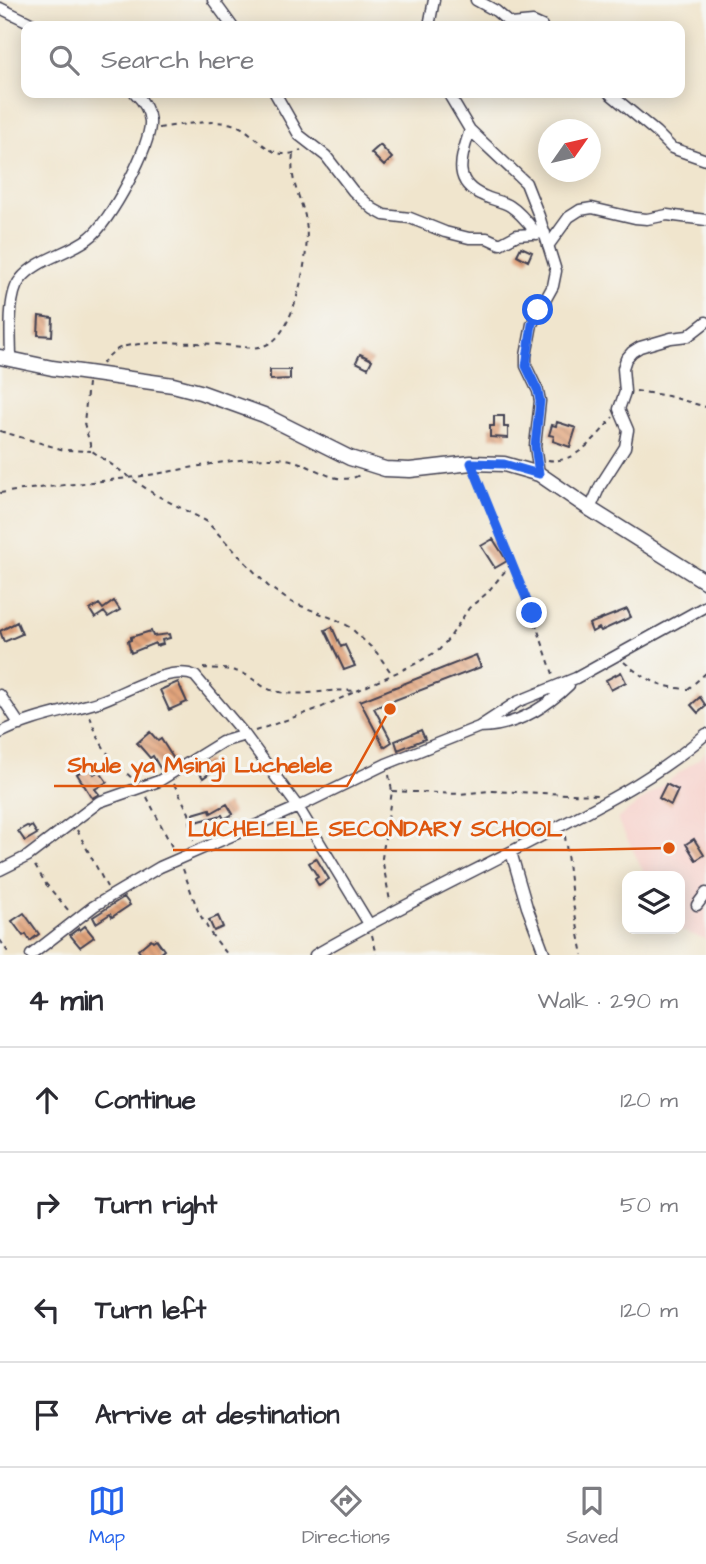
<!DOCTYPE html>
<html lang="en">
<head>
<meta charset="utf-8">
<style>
  body { margin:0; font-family:"Architects Daughter",sans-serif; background:#f7f7f7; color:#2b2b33 }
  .controls { position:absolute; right:21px; bottom:21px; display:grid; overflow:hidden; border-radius:14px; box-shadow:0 4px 18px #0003 }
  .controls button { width:63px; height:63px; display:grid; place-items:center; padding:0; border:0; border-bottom:2px solid #e1e1e2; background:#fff; color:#2b2b33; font:35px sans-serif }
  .compass { position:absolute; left:538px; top:119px; width:63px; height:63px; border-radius:50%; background:#fff; box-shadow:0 4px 18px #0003; rotate:56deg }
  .stop { position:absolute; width:21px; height:21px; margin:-16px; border:5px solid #2563eb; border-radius:50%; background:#fff }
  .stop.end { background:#2563eb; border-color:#fff; box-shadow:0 2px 7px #0008 }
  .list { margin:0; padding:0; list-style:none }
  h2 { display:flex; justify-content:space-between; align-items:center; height:91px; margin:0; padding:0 28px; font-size:30px }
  h2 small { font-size:23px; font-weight:400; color:#7c7c81 }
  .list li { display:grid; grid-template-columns:46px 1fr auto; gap:21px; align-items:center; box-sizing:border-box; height:105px; padding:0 28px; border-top:2px solid #e1e1e2 }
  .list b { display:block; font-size:26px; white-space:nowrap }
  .list em { font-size:23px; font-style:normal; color:#7c7c81 }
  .icon { flex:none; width:38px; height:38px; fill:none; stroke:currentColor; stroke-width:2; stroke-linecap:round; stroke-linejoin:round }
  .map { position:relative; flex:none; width:706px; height:955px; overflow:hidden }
  .search { position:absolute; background:#fff; box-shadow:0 4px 18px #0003; left:21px; right:21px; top:21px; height:77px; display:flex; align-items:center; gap:18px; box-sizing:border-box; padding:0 24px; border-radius:14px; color:#7c7c81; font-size:26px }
  .sheet { height:511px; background:#fff }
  nav { display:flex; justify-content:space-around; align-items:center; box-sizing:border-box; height:98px; border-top:2px solid #e1e1e2; background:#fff; font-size:19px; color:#7c7c81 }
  nav a { display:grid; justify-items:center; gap:4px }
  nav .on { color:#2563eb }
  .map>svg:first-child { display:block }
  .built { fill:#f7d0ca }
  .building { fill:url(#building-back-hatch) }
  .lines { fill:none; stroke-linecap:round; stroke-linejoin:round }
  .minor-casing { stroke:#413f51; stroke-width:13 }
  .major-casing { stroke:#413f51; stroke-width:17 }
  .path { stroke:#413f51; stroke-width:2; stroke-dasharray:5 5; stroke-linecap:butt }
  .minor { stroke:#fff; stroke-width:10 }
  .major { stroke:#fff; stroke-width:14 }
  .route { stroke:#2563eb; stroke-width:9 }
  .leader { fill:none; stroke:#de560e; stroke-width:2.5 }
  .callout-dot { fill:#de560e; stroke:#f6f6f2; stroke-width:2.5 }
  .callout-label { font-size:23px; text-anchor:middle; font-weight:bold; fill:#de560e; stroke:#f6f6f2; stroke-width:6; stroke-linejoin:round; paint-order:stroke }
</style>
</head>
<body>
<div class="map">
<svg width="706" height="955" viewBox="0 0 706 955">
  <defs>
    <pattern id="building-back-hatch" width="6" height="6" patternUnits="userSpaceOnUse" patternTransform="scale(1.75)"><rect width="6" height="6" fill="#e2a47c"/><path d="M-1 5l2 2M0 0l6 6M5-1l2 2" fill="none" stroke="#b78567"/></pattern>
  </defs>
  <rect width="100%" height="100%" fill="#f6f6f2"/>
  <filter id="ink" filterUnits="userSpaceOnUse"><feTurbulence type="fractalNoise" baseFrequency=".0143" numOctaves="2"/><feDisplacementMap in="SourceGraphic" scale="14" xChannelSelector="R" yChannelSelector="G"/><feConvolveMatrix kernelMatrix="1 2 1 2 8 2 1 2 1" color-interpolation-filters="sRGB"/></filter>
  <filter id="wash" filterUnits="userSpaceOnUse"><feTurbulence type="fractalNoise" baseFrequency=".00686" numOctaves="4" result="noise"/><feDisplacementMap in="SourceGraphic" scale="28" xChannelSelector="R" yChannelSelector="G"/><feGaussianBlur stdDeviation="1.57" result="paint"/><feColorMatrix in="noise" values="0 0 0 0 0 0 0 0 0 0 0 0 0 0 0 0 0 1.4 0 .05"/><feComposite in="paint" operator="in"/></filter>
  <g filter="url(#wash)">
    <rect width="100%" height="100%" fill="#f0e5cd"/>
    <path class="built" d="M706,751V939L675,929H680V876H646L617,819L702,756Z"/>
    <g id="blocks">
      <path class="building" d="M380,145L392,158L384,166L371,153Z
        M521,247L532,252L528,261L517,255Z
        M39,316L53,318L52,336L38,335Z
        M360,354L372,360L368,368L356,362Z
        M270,370H290V379L270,380Z
        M494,416H504V427H508V438L490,437V426H494Z
        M557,422L576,428L570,447L553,441L554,436L549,435L552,425L556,426Z
        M493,539L507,561L495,568L481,546Z
        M114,601L120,610L108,617L104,612L95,618L90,610L99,604L103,609Z
        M627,609L631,617L601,631L599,628L592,632L589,624Z
        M17,622L22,634L4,642L0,631Z
        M332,627L341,647L345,645L355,666L344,670L325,630Z
        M151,631L153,636L169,634L170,638L162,640L163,644L156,646L155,643L131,653L128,641L131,640V637Z
        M476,655L481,667L374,708L392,742L384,747L360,701Z
        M621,672L626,682L611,690L606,680Z
        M178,682L187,702L169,710L160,690Z
        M700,697L706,706L698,713L691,705Z
        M421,730L425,739L398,750L395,741Z
        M150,732L158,741L161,739L175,761L161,770L153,756L150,758L137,743Z
        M207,760L214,770L203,778L196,767Z
        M89,766L94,774L99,771L107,782L95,789L99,794L92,798L77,774Z
        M666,784L678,790L671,805L659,798Z
        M227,804L233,814L224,819L222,815L196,822L193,814L210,809L211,813Z
        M27,826L29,828L32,826L37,834L25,841L18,831Z
        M694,839L704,855L696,860L686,844Z
        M316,858L329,879L319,886L315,879L318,877L309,863Z
        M124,897L130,905L112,917L110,914L96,923L93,917Z
        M24,913L39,934L30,941L26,934L23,936L12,921Z
        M218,916L223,927L214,931L209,920Z
        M85,926L94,937L80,947L70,935L79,928L80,930Z
        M151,939L153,941L156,939L164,950L158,955H142L138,950Z"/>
    </g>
  </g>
  <g filter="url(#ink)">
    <use href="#blocks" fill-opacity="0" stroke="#413f51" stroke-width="2"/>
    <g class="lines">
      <g class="minor-casing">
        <path id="minor" d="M213,0L232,26
          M476,0L496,11L511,24L533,22L542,26
          M0,8L37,26
          M429,26L434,0
          M275,93L299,135L326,156L353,191L373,209L384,215L410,218L445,232L469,238H487L500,244L517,235L545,233
          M448,93L470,130L526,183L539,216L556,271L553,286L532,324L526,356V366L538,391L540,401L535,446L539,474
          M609,93L656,132L672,148L706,160
          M470,130C462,156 450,182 484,196C492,200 502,201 510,206C521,213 529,224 537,234
          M548,246L569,217L580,210L592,208L635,218L647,219L667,215L706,220
          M11,359C11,339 7,296 20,280C36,259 68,254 89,238C109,224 152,145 150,121C149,110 142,100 135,93
          M590,509L600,486L625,447L628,430L619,409L625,392L623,368L626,359L632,352L640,347L671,338L688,336L706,322
          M0,695L20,725
          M479,727C515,727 544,709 569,685
          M0,733C31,717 65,712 98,702C123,694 170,664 195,676L245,735L298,807L369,924
          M511,852L527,907L545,955
          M0,870L28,856L99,802L159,781L222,742L245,735
          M697,905L706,893
          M31,955L94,906L160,867L298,807L386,764L479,727L517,702L576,678L706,606
          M315,955C395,908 480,869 562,825C612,799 663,772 706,734"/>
      </g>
      <g class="major-casing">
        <path id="major" d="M0,357L52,368L173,385L200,392L264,415L350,458L385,469L410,470L471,463L504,464L539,474L590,509L706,582"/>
      </g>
      <path class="path" d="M159,128C181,125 210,119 232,124C258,130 268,166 301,150
        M102,364C107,357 114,350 122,347C145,341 200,342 225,345C244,347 265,353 279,335C298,312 312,245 305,216C298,190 290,183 293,154
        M88,383L84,423L92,451L154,494L206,521L268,586L291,602L337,620L350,627L377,653L392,674
        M636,391L668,396L706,407
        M0,431L64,450L91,451
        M548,460C574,465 598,436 613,417
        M475,474L532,613L554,677
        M0,493C43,487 85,483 128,478C178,472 225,458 276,458C309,458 335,491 361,474
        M624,662C644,679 661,688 688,689L706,673
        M203,668C216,669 233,668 246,675C259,682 262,689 279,692C304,697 329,688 355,691
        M90,716C100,747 109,758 133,779
        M255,731L320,708L415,664L439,650L450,637L469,608L486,594L511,564
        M389,775L392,791L382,858L390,901
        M174,784L189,813L193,841
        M392,791L460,794L489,791L597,795
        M147,797L174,851
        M77,830L107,887
        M565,836L572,898L583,955
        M35,866L46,884L69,911
        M183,869L198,911L211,934L228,955
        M372,935L377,955
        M0,940L10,955"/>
      <use href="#minor" class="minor"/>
      <use href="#major" class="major"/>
    </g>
  </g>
  <g class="lines" filter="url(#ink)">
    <path class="route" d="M532,613L471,463L504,464L539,474L535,446L540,401L538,391L526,366L532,324L538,310"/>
  </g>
  <path class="leader" d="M390 709L347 786H54M669 848L576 850H173"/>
  <g class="callout-dot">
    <circle cx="390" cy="709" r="7"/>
    <circle cx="669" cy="848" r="7"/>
  </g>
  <g class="callout-label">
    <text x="200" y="772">Shule ya Msingi Luchelele</text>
    <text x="375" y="836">LUCHELELE SECONDARY SCHOOL</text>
  </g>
</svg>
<div class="controls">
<button><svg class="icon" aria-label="layers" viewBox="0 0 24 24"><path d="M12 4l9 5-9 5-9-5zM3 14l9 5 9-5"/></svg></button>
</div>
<svg class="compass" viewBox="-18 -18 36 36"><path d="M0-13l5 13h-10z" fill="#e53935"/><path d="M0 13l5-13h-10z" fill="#7c7c81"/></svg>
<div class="stop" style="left:538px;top:310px"></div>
<div class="stop end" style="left:532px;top:613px"></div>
<div class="search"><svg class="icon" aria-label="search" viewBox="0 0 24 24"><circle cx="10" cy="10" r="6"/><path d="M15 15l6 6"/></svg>Search here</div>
</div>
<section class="sheet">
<h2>4 min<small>Walk · 290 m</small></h2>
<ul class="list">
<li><svg class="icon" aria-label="ahead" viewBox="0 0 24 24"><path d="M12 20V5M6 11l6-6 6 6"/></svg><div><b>Continue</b></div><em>120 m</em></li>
<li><svg class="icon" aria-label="right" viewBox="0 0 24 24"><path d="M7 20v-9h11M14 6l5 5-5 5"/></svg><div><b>Turn right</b></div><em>50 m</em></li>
<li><svg class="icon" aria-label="left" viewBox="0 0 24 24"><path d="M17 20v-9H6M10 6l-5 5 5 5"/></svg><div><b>Turn left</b></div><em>120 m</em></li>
<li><svg class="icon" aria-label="arrive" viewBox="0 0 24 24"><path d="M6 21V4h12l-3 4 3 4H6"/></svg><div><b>Arrive at destination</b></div></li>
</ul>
</section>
<nav>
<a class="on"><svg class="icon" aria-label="map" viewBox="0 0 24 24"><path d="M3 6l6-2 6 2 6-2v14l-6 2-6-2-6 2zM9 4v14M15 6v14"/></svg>Map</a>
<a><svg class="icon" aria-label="directions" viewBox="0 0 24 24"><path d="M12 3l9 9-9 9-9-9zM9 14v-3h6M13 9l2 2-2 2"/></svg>Directions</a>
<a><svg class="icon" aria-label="saved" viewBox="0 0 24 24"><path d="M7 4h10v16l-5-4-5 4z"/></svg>Saved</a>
</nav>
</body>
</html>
